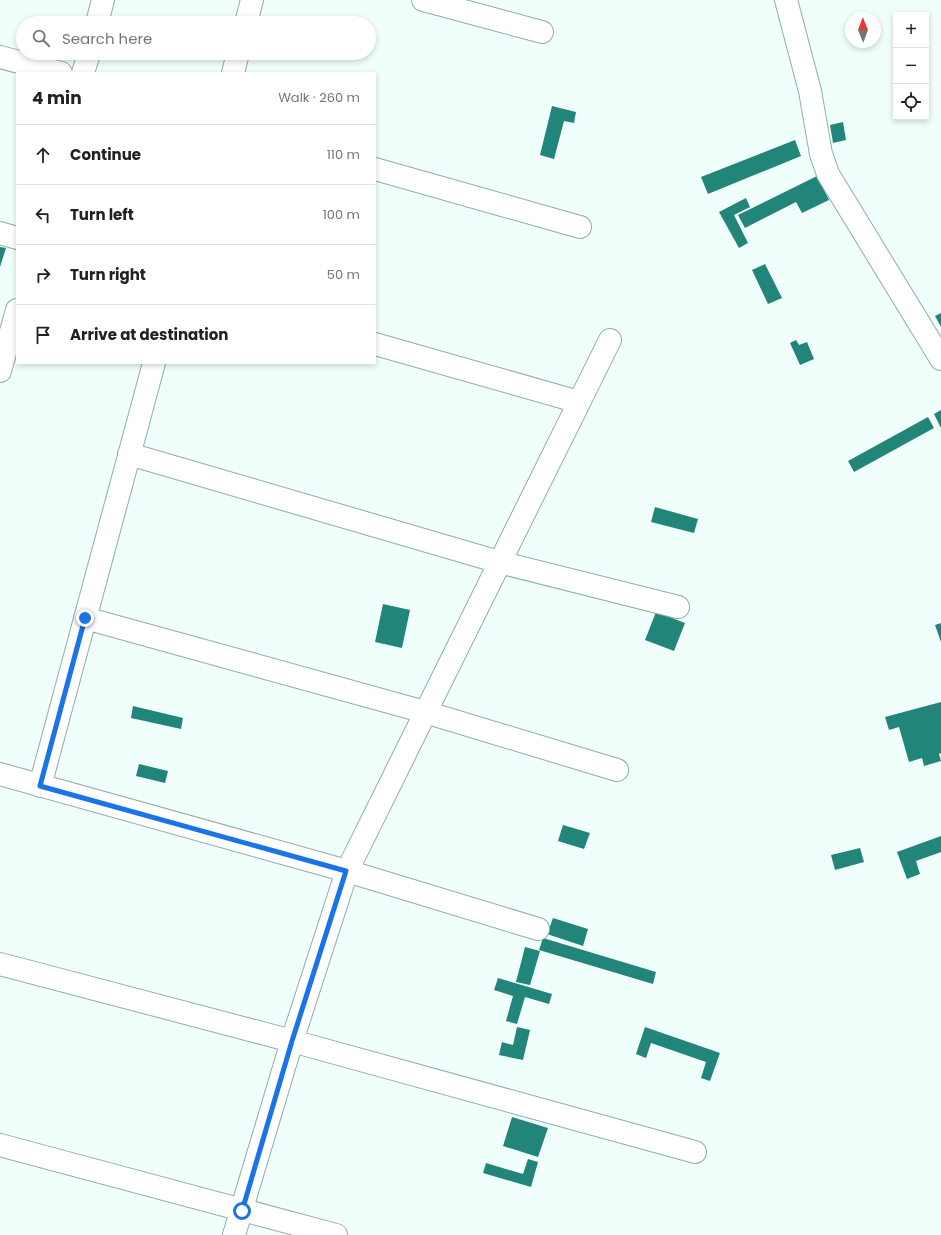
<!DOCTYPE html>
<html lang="en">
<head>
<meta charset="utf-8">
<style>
  body { margin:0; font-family:Poppins,sans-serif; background:#f2f2f2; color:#202124 }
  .controls { position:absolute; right:12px; top:12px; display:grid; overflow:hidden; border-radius:0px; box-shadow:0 2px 6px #0003 }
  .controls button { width:36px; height:36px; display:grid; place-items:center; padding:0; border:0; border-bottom:1px solid #e0e0e0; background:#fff; color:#202124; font:20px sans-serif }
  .compass { position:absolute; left:845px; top:12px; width:36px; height:36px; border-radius:50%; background:#fff; box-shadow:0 2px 6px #0003; rotate:359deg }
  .stop { position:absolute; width:12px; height:12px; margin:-9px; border:3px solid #1a73e8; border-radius:50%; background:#fff }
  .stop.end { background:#1a73e8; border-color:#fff; box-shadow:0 1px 4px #0008 }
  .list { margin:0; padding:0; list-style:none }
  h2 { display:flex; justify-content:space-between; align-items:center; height:52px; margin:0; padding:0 16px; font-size:17px }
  h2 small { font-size:13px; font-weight:400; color:#757577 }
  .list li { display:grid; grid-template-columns:26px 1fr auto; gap:12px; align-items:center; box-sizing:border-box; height:60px; padding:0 16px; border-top:1px solid #e0e0e0 }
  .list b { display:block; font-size:15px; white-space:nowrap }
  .list em { font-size:13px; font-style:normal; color:#757577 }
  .icon { flex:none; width:22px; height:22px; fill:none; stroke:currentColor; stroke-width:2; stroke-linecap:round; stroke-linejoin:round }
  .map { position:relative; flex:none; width:941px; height:1235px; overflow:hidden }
  .search { position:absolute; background:#fff; box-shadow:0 2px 6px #0003; left:16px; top:16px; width:360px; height:44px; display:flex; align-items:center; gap:10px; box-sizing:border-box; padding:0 14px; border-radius:22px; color:#757577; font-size:15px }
  .panel { position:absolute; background:#fff; box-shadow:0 2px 6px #0003; left:16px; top:72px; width:360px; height:292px; border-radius:0px }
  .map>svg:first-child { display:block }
  .building { fill:#21857a }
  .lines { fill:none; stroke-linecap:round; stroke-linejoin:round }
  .minor-casing { stroke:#8eaea9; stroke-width:24 }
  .minor { stroke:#fff; stroke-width:22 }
  .route { stroke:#1a73e8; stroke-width:5 }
</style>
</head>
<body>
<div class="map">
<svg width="941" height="1235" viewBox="0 0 941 1235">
  <rect width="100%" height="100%" fill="#f1fffc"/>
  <path class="building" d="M552,106L576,112L574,123L564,121L554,159L540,155Z
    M843,122L846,140L833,143L830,125Z
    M795,140L801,156L708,194L701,177Z
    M817,176L829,200L802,213L796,202L745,228L738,215Z
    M746,198L750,207L734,215L748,243L739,248L719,212Z
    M0,247L6,248L0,267Z
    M765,264L782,298L768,304L752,270Z
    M941,313V327L935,316Z
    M796,340L799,345L807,342L814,359L800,365L790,343Z
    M941,410V428L934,414Z
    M928,417L934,428L854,472L848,461Z
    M655,507L698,519L694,533L651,522Z
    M383,604L410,610L402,648L375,642Z
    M656,612L685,623L674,651L645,640Z
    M941,623V642L935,625Z
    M941,702V753L939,754L941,761L924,766L922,758L909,762L899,727L889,730L885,717Z
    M133,706L183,718L181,729L131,718Z
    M139,764L168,771L165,783L136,776Z
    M563,825L590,833L584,849L558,841Z
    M941,836V852L916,861L920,874L907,879L897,852Z
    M860,848L864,862L835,870L831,855Z
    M553,918L588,929L583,946L547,934Z
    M543,938L656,972L653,984L539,950Z
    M525,947L540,951L530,985L516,982Z
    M498,978L552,994L549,1004L525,997L517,1024L506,1021L513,996L494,990Z
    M517,1027L530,1030L523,1060L499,1055L502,1042L513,1045Z
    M645,1027L720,1053L710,1081L701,1078L706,1062L651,1043L646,1058L636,1054Z
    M512,1117L548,1128L538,1157L503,1146Z
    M528,1159L538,1162L531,1187L483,1173L486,1163L523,1174Z"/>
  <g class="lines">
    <g class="minor-casing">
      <path id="minor" d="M423,0L542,32
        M786,0L810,91L821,154L828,174L941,359
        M97,23L103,0
        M246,23L252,0
        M0,57L61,73
        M83,73L89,53
        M233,73L238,53
        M375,169L580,227
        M0,233L17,238
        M375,344L579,402
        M0,371L17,310
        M129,454L499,562L678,607
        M85,618L425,712L617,770
        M0,774L347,871L538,929
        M40,786L154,363
        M0,964L292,1041L695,1152
        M0,1145L336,1235
        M234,1235L292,1041L347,871L610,340"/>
    </g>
    <use href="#minor" class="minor"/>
  </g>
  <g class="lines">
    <path class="route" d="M85,618L40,786L346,871L292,1041L242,1211"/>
  </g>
</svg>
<div class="controls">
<button>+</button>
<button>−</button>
<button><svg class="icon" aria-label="locate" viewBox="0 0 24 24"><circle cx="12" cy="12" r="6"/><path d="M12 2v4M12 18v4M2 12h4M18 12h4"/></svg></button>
</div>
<svg class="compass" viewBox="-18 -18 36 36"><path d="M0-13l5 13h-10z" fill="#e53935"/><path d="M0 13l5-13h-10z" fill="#757577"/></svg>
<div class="stop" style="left:242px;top:1211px"></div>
<div class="stop end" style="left:85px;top:618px"></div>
<div class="search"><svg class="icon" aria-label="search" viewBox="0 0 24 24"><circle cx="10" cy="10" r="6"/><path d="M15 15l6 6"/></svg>Search here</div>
<section class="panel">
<h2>4 min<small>Walk · 260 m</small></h2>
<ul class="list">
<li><svg class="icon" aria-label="ahead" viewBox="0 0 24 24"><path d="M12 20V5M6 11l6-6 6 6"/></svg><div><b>Continue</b></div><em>110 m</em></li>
<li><svg class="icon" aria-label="left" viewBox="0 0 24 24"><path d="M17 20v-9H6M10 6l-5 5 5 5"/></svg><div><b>Turn left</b></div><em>100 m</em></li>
<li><svg class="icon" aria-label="right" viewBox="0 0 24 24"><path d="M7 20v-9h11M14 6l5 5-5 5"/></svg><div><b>Turn right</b></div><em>50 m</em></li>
<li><svg class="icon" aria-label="arrive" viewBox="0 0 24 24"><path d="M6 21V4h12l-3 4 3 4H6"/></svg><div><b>Arrive at destination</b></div></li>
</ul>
</section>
</div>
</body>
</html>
